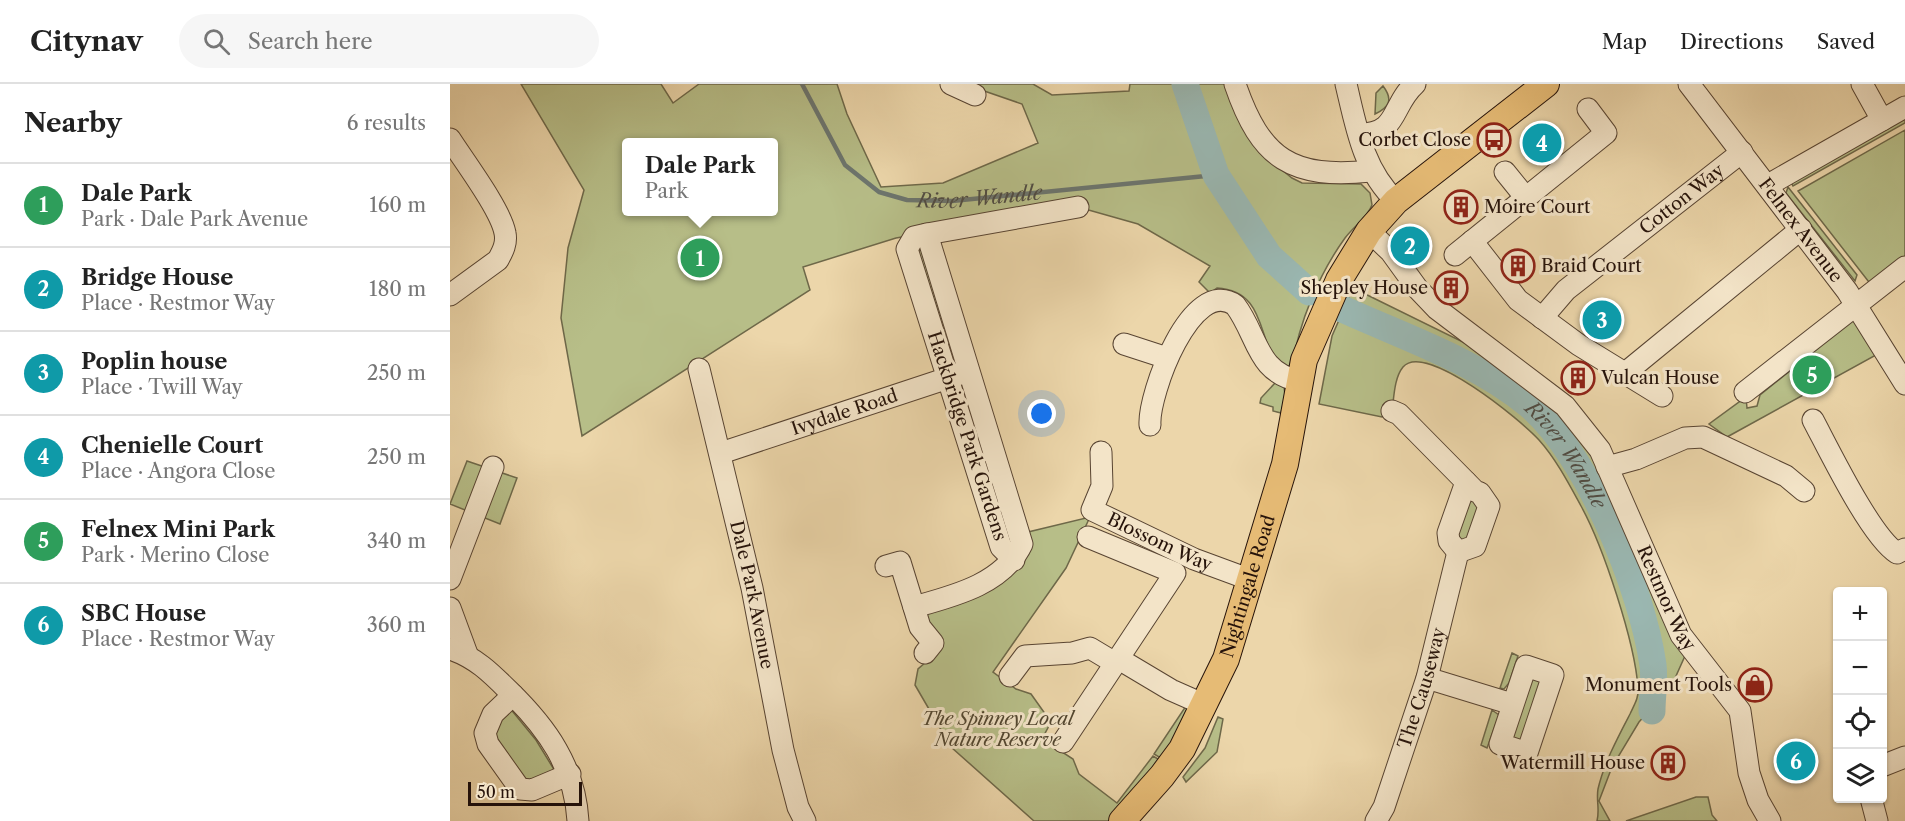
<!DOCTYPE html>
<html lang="en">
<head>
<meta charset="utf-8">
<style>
  body { margin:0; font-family:"Libre Caslon Text",serif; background:#f6f6f6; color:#222 }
  .controls { position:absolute; right:18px; bottom:18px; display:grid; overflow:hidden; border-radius:6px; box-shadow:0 2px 4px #0004 }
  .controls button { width:54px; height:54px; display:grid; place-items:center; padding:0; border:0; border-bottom:2px solid #e0e0e0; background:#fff; color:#222; font:30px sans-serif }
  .scale { position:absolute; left:18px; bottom:15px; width:114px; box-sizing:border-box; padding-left:6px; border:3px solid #26130a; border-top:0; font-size:16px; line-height:21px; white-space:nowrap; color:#26130a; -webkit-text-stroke:4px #f3e4c8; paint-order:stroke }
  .you { position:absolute; left:592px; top:330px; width:21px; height:21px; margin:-15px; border:4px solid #fff; border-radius:50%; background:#1a73e8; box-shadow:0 0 0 9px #1a73e833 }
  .badge { display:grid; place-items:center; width:39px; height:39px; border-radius:50%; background:#8f2418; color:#fff; font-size:20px; font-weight:700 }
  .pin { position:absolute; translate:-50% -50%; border:3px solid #fff; box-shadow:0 2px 6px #0006 }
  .popup { position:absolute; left:172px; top:54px; width:156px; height:78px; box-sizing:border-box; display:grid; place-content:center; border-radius:6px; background:#fff; filter:drop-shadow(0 2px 4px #0005); font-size:20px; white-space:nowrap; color:#767676 }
  .popup b { font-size:22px; color:#222 }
  .popup::after { content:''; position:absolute; left:50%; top:100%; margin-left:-12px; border:12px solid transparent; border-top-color:#fff }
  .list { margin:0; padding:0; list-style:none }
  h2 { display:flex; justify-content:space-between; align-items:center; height:78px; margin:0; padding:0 24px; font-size:26px }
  h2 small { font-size:20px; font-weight:400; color:#767676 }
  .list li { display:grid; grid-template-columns:39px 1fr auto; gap:18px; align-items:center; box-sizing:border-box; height:84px; padding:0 24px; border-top:2px solid #e0e0e0 }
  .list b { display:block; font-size:22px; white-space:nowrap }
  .list p { margin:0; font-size:20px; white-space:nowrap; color:#767676 }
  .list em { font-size:20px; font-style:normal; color:#767676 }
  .icon { flex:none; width:33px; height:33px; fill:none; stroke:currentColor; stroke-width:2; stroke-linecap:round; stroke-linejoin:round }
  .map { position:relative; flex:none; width:1455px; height:737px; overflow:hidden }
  header { display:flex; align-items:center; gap:36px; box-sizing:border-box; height:84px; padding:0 30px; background:#fff; border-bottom:2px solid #e0e0e0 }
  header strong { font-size:28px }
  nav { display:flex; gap:33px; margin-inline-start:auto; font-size:21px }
  .search { width:420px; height:54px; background:#f6f6f6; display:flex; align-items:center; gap:15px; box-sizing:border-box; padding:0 21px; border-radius:33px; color:#767676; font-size:22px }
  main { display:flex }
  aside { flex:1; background:#fff }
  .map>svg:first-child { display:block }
  .green { fill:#b7be88; stroke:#6e6849; stroke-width:1.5; fill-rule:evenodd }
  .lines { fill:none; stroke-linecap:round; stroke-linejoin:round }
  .stream { stroke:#6c756e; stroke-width:4.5 }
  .river { stroke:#9ab7b1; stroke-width:27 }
  .minor-casing { stroke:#584432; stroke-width:23 }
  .major-casing { stroke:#26130a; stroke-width:28 }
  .minor { stroke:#f3e4c8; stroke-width:21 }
  .major { stroke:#e6bb75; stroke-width:26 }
  .labels { text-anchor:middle; stroke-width:6; stroke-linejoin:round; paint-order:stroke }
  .poi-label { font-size:18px; fill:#26130a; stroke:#f3e4c8; text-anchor:end }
  .street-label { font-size:18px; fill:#26130a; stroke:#f3e4c8 }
  .park-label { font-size:18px; font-style:italic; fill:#524630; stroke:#f3e4c8 }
  .water-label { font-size:20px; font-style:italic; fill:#4f4c44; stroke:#f3e4c8 }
</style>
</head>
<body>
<header>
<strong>Citynav</strong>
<div class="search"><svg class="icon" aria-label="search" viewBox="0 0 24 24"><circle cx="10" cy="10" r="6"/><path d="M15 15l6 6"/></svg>Search here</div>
<nav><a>Map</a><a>Directions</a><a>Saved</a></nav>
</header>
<main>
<aside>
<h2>Nearby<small>6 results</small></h2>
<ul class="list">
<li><span class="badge" style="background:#2e9e5b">1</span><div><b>Dale Park</b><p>Park · Dale Park Avenue</p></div><em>160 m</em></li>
<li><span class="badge" style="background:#0f9aa8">2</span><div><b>Bridge House</b><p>Place · Restmor Way</p></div><em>180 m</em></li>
<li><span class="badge" style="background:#0f9aa8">3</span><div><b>Poplin house</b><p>Place · Twill Way</p></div><em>250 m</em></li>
<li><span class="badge" style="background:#0f9aa8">4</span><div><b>Chenielle Court</b><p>Place · Angora Close</p></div><em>250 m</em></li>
<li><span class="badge" style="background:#2e9e5b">5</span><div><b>Felnex Mini Park</b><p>Park · Merino Close</p></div><em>340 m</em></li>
<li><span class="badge" style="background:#0f9aa8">6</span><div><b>SBC House</b><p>Place · Restmor Way</p></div><em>360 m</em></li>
</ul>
</aside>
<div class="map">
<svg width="1455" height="737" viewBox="0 0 1455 737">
  <rect width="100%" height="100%" fill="#ecd6aa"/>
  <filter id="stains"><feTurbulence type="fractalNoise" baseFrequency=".00333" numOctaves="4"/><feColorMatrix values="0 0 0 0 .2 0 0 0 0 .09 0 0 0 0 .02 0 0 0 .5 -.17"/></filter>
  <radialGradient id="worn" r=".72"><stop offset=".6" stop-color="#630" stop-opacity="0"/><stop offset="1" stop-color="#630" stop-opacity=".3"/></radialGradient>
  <path class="green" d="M71,0H211L223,19L249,0H387L397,30L431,103L493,99L588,59L572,20L514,0H583L602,11L679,7L680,0H780L831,85L842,94L852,99L911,100L920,109L922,121C917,134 903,143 895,154C869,190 849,238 842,283C802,279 826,207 767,204L760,209L749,198L760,182L688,140L628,123L446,154L353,183L360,206L132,352L111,234L118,164L134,106ZM176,58H324V128H176Z
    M933,2C943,15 940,23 925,30L926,9Z
    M1455,31V39L1343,102L1340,96Z
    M1455,46V177L1422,202L1348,107Z
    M1338,103L1407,191L1405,197L1336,109Z
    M473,165L505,273V278L500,280L467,167Z
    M903,204L1070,286L1150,366L1239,563L1221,603L1189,638L1162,683L1149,717L1160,737H1147C1150,726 1146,716 1148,705C1154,679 1168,653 1180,630C1184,621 1189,614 1188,604C1185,558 1153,462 1131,422C1119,400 1106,375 1089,356C1072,337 975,257 953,283C944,294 944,314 942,327L932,333L869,320L882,252Z
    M1405,234L1426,271L1277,353L1259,340L1296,313L1297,324L1307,322L1310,311Z
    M826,298L834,302L835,312L831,329L823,327V323L810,319L811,314Z
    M17,377L67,394L50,440L0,420Z
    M1019,414L1031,420L1023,451L1013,459L1004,444Z
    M640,433L616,484L543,588L566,605L581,610L601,638L592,655L623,675L629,690L667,719L703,672L713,678L660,737H584L501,663L465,601L468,585L476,578L469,525L534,503L574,449Z
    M1062,569L1068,572L1059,599L1054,605L1050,604Z
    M1077,593L1093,594L1072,659L1059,655Z
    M736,622L738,628L714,676L704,670Z
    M59,623L86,656L108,692L80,703L66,695L41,641Z
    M1042,626L1049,631L1037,664L1031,661Z
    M768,633L773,635L767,668L736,698L733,693L755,664Z
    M1246,713H1258L1262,731L1267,737H1176Z"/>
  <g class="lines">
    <path class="stream" id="s1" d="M352,0L395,81L429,108L457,116L502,117L766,91"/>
    <g class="river">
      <path d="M735,0L766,91L819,172L859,208"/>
      <path id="s2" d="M888,223C951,252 1025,276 1079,321C1138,371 1192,505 1203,581C1205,596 1202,612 1202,627"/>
    </g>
    <g class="minor-casing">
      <g id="minor">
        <path d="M501,0L525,11"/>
        <path d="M785,0C811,76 842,95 921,87"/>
        <path d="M896,0C906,42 913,86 946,117"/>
        <path id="s3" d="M1239,0L1397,207L1455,300"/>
        <path d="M1412,0L1432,36"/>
        <path d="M910,50C949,50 941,21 965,0"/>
        <path d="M0,55C14,77 51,126 55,149C57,159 53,167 48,176L0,211"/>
        <path d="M1055,88L1076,114"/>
        <path d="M1318,101L1455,23"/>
        <path id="s4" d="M919,147L941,168L967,204L987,225L1115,322L1150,366L1231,551L1290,627L1299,689L1308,716L1320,737"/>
        <path d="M1022,157L1068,216L1129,261L1212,312"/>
        <path d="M1005,171L1156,49L1138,25"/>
        <path id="s5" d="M1092,234L1116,206L1292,68"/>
        <path d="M674,260L717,274"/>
        <path id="s6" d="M249,285L302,504L333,666L348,723L355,737"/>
        <path d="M1174,290L1351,145"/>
        <path d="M1295,308L1455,183"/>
        <path d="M942,327L949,330L1025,407L1030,409L1039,422L1025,462L1008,468"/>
        <path d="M1363,336C1379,366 1421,453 1447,469L1455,465"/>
        <path d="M700,341C698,310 742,191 785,221C808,251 806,289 850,297"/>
        <path id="s7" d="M651,368L652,402L642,426L744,475L801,496"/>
        <path id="s8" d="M271,369L510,290"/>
        <path d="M1157,383L1186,375L1235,354L1253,353L1336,392L1354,407"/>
        <path d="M1008,468L999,457L998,449L1016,398"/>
        <path d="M564,476L551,463L457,165L464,153L477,150L628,123"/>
        <path d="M436,482L450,478L470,543L483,559L475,569"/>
        <path d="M0,495L43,383"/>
        <path d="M464,523C504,512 553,500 572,460L477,150"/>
        <path d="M0,524L17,570"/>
        <path d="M0,565C25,573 41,589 59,607C97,644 125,683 128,737"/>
        <path d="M1076,582L1103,591L1077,669L1050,660Z"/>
        <path d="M560,592L575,572L622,569L640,564L660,576L669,575L721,606L755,621"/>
        <path d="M977,594L1062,620"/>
        <path d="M63,611L43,630L35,649L38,660L70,705L82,706L120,690"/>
        <path d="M613,658L725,489L638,453"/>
        <path d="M1432,682L1455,673"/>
        <path d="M1421,714L1427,737"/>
        <path id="s9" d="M926,737L934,723L977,594L1008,468"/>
      </g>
    </g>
    <g class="major-casing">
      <g id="major">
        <path id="s10" d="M672,737L712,692L732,665L776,575L835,380L854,276L889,196L919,147L946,117L1096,0"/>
      </g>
    </g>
    <use href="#minor" class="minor"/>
    <use href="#major" class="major"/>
  </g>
  <defs>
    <g id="bus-ring" transform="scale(1.725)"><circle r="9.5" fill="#f3e4c8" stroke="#8f2418" stroke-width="1.5"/><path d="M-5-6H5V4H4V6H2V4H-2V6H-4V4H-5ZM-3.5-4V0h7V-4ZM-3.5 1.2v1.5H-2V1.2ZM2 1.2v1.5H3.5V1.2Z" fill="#8f2418"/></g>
    <g id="building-ring" transform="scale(1.725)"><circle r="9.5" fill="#f3e4c8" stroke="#8f2418" stroke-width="1.5"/><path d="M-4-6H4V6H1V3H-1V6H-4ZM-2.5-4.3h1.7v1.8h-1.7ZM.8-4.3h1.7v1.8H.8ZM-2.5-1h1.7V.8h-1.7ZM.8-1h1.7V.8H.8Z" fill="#8f2418"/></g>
    <g id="shop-ring" transform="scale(1.725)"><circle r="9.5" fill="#f3e4c8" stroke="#8f2418" stroke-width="1.5"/><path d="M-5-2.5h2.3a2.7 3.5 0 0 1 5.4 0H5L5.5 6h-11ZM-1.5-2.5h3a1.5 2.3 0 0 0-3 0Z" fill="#8f2418"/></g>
  </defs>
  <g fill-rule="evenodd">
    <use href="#bus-ring" x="1044" y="56"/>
    <use href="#building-ring" x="1011" y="123"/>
    <use href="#building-ring" x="1068" y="182"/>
    <use href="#building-ring" x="1001" y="204"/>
    <use href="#building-ring" x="1128" y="294"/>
    <use href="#shop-ring" x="1305" y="601"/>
    <use href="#building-ring" x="1218" y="679"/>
  </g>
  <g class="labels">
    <g class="poi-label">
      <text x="1021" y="62">Corbet Close</text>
      <text x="1034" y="129" text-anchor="start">Moire Court</text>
      <text x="1091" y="188" text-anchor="start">Braid Court</text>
      <text x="978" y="210">Shepley House</text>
      <text x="1151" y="300" text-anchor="start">Vulcan House</text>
      <text x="1282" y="607">Monument Tools</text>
      <text x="1195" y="685">Watermill House</text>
    </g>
    <g class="street-label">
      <text dy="6" stroke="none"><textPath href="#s5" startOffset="184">Cotton Way</textPath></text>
      <text dy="6" stroke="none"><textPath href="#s3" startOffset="184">Felnex Avenue</textPath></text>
      <text dy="6" stroke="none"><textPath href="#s8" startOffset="130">Ivydale Road</textPath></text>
      <text transform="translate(517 352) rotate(72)" y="6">Hackbridge Park Gardens</text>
      <text dy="6" stroke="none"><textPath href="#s7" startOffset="135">Blossom Way</textPath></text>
      <text dy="6" stroke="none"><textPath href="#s10" startOffset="270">Nightingale Road</textPath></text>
      <text dy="6" stroke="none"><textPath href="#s6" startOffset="232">Dale Park Avenue</textPath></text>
      <text dy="6" stroke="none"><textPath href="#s4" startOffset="483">Restmor Way</textPath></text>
      <text dy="6" stroke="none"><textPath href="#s9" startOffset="141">The Causeway</textPath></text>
    </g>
    <g class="park-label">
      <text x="548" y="641">The Spinney Local<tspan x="548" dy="21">Nature Reserve</tspan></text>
    </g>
    <g class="water-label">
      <text dy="7" stroke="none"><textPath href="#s1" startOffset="237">River Wandle</textPath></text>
      <text dy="7" stroke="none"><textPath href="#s2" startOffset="278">River Wandle</textPath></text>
    </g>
  </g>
  <rect width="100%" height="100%" filter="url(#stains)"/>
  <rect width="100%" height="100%" fill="url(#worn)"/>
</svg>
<div class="controls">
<button>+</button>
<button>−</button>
<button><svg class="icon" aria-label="locate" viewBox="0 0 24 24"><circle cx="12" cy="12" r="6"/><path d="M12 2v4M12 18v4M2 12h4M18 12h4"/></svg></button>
<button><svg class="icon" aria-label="layers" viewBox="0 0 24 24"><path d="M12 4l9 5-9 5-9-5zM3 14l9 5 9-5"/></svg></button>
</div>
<div class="scale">50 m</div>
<div class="you"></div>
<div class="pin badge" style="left:250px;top:174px;background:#2e9e5b">1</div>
<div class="popup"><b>Dale Park</b>Park</div>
<div class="pin badge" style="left:960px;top:162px;background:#0f9aa8">2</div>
<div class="pin badge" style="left:1152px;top:236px;background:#0f9aa8">3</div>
<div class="pin badge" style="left:1092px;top:59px;background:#0f9aa8">4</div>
<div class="pin badge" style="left:1362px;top:291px;background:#2e9e5b">5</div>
<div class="pin badge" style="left:1346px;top:677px;background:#0f9aa8">6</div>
</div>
</main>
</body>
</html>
